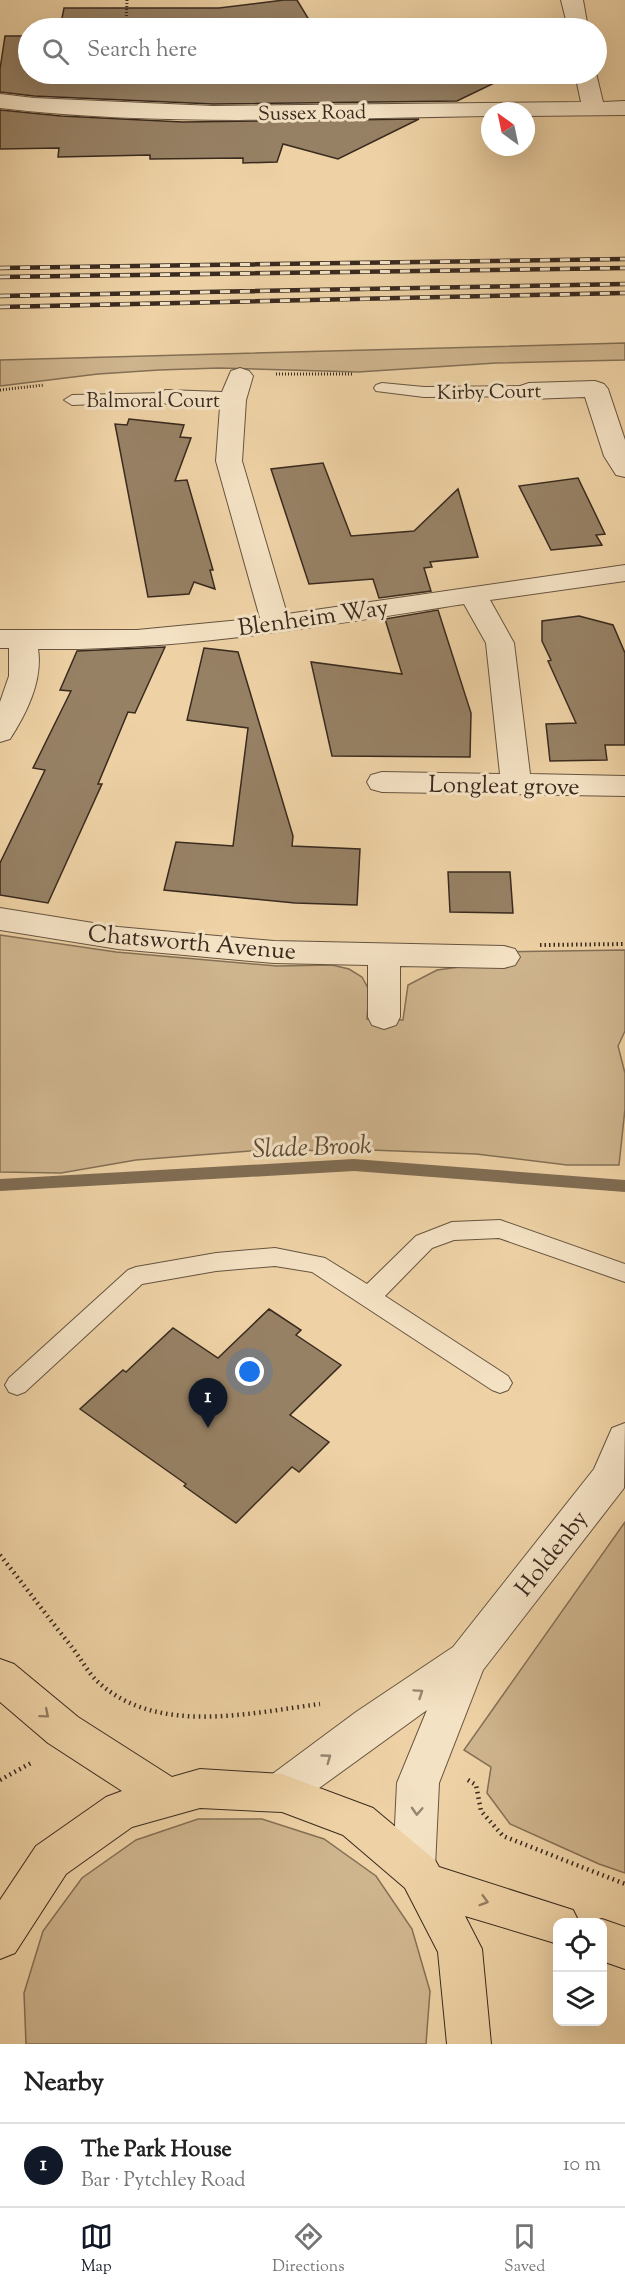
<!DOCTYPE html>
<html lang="en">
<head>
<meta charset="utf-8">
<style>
  body { margin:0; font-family:"Sorts Mill Goudy",serif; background:#f6f6f6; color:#222 }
  .controls { position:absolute; right:18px; bottom:18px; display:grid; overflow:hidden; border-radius:12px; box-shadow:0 6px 24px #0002 }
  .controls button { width:54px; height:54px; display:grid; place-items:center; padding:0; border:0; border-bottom:2px solid #e0e0e0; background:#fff; color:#222; font:30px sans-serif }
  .compass { position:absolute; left:481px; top:102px; width:54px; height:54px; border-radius:50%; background:#fff; box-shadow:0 6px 24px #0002; rotate:327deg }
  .you { position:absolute; left:250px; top:1372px; width:21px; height:21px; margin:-15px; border:4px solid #fff; border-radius:50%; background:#1a73e8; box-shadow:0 0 0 9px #1a73e833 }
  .badge { display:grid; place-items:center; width:39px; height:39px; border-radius:50%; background:#111827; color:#fff; font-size:20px; font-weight:700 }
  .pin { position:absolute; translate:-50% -50px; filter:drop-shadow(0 2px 3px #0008) }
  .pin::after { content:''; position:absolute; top:32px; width:21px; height:18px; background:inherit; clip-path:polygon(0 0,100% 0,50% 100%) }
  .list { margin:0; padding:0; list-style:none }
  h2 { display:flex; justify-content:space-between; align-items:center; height:78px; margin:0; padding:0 24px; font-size:26px }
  h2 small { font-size:20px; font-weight:400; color:#767676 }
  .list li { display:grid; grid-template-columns:39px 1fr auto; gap:18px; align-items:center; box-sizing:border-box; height:84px; padding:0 24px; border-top:2px solid #e0e0e0 }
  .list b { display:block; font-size:22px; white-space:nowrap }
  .list p { margin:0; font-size:20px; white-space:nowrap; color:#767676 }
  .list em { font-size:20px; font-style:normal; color:#767676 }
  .icon { flex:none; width:33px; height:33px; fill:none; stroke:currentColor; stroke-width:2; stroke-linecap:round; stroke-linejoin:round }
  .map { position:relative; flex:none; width:625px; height:2044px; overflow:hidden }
  .search { position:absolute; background:#fff; box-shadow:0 6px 24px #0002; left:18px; right:18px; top:18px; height:66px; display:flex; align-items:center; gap:15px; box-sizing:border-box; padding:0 21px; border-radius:33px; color:#767676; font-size:22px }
  .sheet { height:162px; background:#fff }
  nav { display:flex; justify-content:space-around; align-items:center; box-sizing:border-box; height:84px; border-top:2px solid #e0e0e0; background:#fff; font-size:16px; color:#767676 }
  nav a { display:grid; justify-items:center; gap:3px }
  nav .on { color:#111827 }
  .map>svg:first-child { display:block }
  .green { fill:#cfb58e; stroke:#847056; stroke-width:1.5 }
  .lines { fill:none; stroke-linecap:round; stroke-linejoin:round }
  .stream { fill:#806d54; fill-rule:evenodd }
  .building { fill:#978165; stroke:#392a1f; stroke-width:1.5 }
  .service-casing { stroke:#665440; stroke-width:2 }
  .minor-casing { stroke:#665440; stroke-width:2 }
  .primary-casing { stroke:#392a1f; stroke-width:2 }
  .path-far2 { stroke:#392a1f; stroke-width:3; stroke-dasharray:1 2; stroke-linecap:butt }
  .path-far1 { stroke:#392a1f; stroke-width:4; stroke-dasharray:1.5 3; stroke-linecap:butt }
  .path { stroke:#392a1f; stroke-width:4.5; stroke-dasharray:1.5 4; stroke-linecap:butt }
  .service { fill:#f4e2c4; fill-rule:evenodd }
  .minor { fill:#f4e2c4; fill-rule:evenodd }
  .primary { fill:#eed2a5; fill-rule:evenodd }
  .rail-casing { stroke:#392a1f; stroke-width:4.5 }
  .rail { stroke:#f4e2c4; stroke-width:3; stroke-dasharray:10; stroke-linecap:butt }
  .oneway { stroke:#968672 }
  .oneway2 { stroke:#947e62 }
  .labels { text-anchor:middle; stroke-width:6; stroke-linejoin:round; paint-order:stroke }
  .far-street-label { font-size:20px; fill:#392a1f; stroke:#f4e2c4 }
  .street-label { font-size:24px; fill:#392a1f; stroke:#f4e2c4 }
  .water-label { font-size:26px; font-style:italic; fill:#5d4b39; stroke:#f4e2c4 }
</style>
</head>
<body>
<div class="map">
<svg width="625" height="2044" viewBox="0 0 625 2044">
  <rect width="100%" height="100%" fill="#eed2a5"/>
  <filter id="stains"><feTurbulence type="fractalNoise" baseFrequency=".00333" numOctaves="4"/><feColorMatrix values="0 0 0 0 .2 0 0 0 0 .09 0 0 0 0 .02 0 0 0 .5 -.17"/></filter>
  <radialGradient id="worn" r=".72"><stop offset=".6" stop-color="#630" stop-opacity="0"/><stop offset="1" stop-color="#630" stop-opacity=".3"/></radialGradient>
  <path class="green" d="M625,343V360L496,363L358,372L219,368L159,370L98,374L0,386V360Z
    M0,935L116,952L277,966L332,965L349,969L362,977L369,990L367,1019L403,1020L408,985L437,970L467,966L499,952L625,950V1031L618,1046L625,1073V1109L619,1165H567L476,1154L370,1150L250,1151L136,1160L61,1173L0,1172Z
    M625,1522V1873L599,1864L510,1824L487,1793L491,1767L464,1750Z
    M198,1819H262L324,1839L376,1876L412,1929L430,1991L426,2044H26L24,1993L43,1931L82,1878L136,1840Z"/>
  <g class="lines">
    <path class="stream" d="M354,1159L625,1180V1192L354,1171L0,1191V1179Z"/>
  </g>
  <path class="building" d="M284,0H297L314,28H60L64,8H219Z
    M5,36H28V74H513L457,101L213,104L34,96L0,92V69Z
    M0,110L61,116L183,122L419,119L338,159L283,144L277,162L243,163V158L150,159V155L58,157L59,148L0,149Z
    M129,419L184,425L180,437L191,438L175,481L187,480L213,570H210L215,589L194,582L189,594L148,597L115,424L127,425Z
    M323,463L351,536L414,531L458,489L478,557L430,562L432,567L424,568L431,591L379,598L373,579L309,584L271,469Z
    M578,478L605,534L596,535L602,545L551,550L519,486Z
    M438,610L471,713L470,757L332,756L311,662L402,674L385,619Z
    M579,616L613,625L625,653V745H605L607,760L550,761L546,724L576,723L548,661L551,660L542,641V621Z
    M165,647L135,713L128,712L98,784H102L48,903L0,895V863L45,770L33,768L71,691L60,690L77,651Z
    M204,648L238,652L293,836L292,846L360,849L357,905L295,903L164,890L176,842L233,846L248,728L187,720Z
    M448,872H510L513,913L450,912Z
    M269,1309L301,1330L296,1335L341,1365L290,1415L329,1442L299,1472L292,1467L236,1523L184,1486L186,1484L80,1409L123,1370L126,1372L173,1328L218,1358Z"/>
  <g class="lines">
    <g class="service-casing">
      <path id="service" d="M382,383L424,387L529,386L537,391L529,396L424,397L376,391L374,388L376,385Z
        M166,393L172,395L174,398L172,401L72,405L64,400L72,395Z
        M500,1220L625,1264V1282L499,1238L454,1240L432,1248L385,1296L508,1376L512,1383L508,1390L500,1393L492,1390L312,1272L275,1266L216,1271L142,1284L25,1392L17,1395L9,1392L5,1385L9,1378L128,1270L136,1267L216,1253L275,1248L325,1258L367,1284L416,1236L452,1222Z"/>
    </g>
    <g class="minor-casing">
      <path id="minor" d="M561,0H583L588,28H568Z
        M596,73L603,102L625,101V115L526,116V111H490V116C327,118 162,127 0,108V94L34,98L213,106L581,102L575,74Z
        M240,368L249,371L253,376L246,400L242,461L287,614L625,565V581L490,600L514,643L530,774L625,776V796L382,792L371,789L367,782L371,775L382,772L500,774L486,643L464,604C322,626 182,651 38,649C43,680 27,713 10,739L0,742V702L9,676V648H0V630H137L260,618L216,461L220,407L157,403L153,398L157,393L166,390L222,392L231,371Z
        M595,381L604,384L608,389L625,440V477L616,475L604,456L585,397L529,399L520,396L516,391L520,386L529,383Z
        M0,908L118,927L274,941L504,946L515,949L520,957L515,965L504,968L400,966V1017L396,1025L384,1029L372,1025L368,1017V965L274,963L118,949L0,930Z
        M625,1423L624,1488L483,1670L439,1783L435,1867L429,1881L414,1887L399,1881L393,1867L397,1783L427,1710L297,1804L282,1810L267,1804L261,1791L267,1778L356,1712L453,1647L594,1469L612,1428Z"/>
    </g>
    <g class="primary-casing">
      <path id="primary" d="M0,1659L14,1664L78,1717L172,1777L200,1769L282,1774L373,1808L435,1860L439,1867L573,1910L579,1922H558V1944L465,1916L482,1949L491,2044H447L438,1952L405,1888L343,1835L282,1812L200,1808L132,1827L66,1874L15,1953L0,1959V1900L36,1846L106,1797L122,1791L48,1743L0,1702Z
        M602,1919L625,1927V1969L602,1961V1922H594Z"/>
    </g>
    <path class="path-far2" d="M126,28L127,0
      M276,374H352
      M0,390L44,385"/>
    <path class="path-far1" d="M540,945L625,944"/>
    <path class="path" d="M0,1555C24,1585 47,1616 71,1646C80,1657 88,1673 98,1682C157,1736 250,1713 320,1704
      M0,1780L31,1763
      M468,1780L476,1785L481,1811L503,1836L625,1884"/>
    <use href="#service" class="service"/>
    <use href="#minor" class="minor"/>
    <use href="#primary" class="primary"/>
    <g class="rail-casing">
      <path id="rail" d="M0,268L625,259
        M0,277L625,268
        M0,296L625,284
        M0,307L625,293"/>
    </g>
    <use href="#rail" class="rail"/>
  </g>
  <defs><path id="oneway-chevron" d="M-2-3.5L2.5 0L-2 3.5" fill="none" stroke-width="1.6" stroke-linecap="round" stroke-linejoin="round" transform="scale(1.5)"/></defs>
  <g class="oneway">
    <use href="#oneway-chevron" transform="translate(419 1693) rotate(-34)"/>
    <use href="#oneway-chevron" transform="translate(327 1758) rotate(-36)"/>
    <use href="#oneway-chevron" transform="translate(417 1811) rotate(93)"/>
  </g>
  <g class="oneway2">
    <use href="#oneway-chevron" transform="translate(45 1714) rotate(40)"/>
    <use href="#oneway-chevron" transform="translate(484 1901) rotate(16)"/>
  </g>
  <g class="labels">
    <g class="far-street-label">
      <text transform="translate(312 112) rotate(-1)" y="7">Sussex Road</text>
      <text transform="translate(489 391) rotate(-1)" y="7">Kirby Court</text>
      <text x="153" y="407">Balmoral Court</text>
    </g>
    <g class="street-label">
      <text transform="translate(313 617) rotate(-8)" y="8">Blenheim Way</text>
      <text transform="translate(504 785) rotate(1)" y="8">Longleat grove</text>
      <text transform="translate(192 942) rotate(5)" y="8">Chatsworth Avenue</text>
      <text transform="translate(551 1553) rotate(-52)" y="8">Holdenby</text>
    </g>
    <g class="water-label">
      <text transform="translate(312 1146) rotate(-2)" y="9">Slade Brook</text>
    </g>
  </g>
  <rect width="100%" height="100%" filter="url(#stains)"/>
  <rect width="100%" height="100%" fill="url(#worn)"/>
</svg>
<div class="controls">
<button><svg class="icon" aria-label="locate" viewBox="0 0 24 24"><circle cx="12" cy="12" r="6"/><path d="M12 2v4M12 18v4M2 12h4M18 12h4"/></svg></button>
<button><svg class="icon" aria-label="layers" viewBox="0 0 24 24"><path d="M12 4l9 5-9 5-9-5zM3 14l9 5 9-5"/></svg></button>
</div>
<svg class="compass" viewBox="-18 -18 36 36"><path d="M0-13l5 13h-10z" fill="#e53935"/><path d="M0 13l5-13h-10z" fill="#767676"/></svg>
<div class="you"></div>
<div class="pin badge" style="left:208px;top:1428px">1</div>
<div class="search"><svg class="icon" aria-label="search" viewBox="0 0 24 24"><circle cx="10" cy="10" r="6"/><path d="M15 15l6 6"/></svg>Search here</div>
</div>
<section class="sheet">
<h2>Nearby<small></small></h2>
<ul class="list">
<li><span class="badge">1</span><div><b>The Park House</b><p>Bar · Pytchley Road</p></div><em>10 m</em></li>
</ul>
</section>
<nav>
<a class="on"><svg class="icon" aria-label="map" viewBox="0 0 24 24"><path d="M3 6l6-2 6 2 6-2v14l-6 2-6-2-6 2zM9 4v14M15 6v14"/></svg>Map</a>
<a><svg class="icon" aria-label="directions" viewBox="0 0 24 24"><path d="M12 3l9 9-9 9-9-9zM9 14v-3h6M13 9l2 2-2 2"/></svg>Directions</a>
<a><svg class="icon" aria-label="saved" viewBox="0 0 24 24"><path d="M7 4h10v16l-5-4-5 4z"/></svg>Saved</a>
</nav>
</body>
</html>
